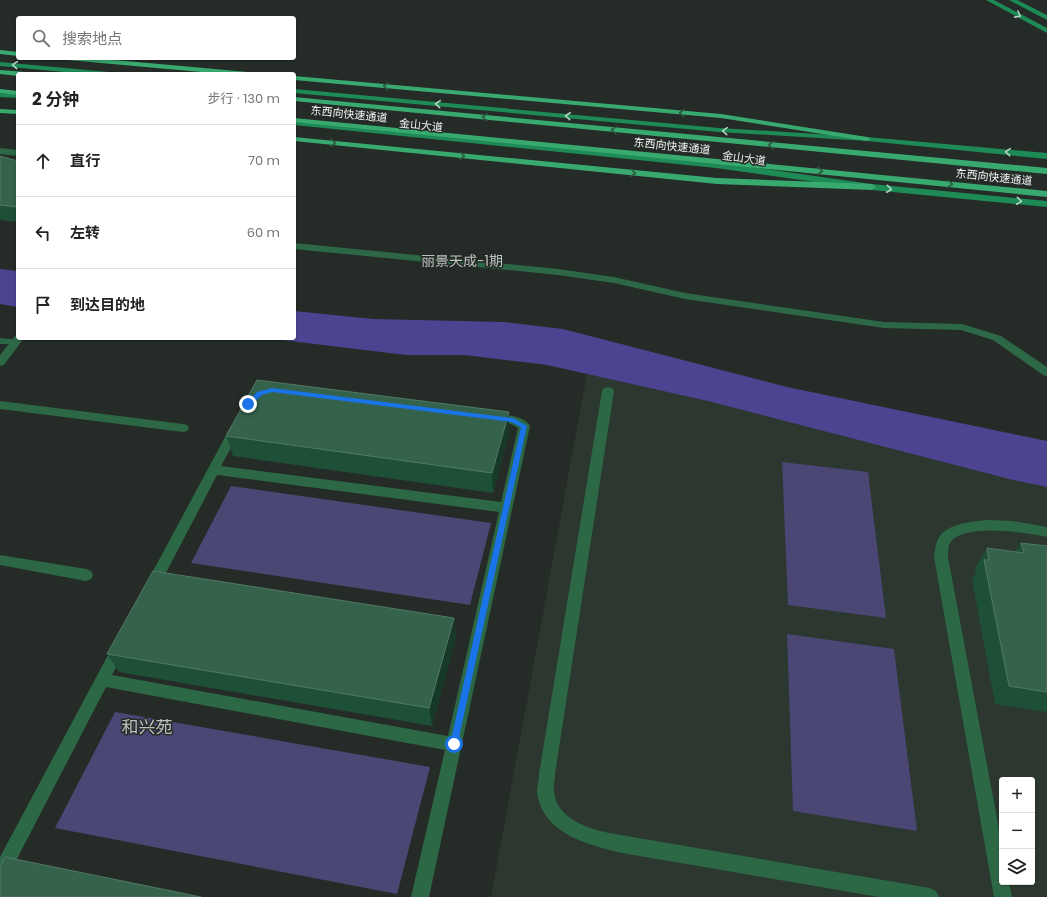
<!DOCTYPE html>
<html lang="zh">
<head>
<meta charset="utf-8">
<style>
  body { margin:0; font-family:Poppins,"Noto Sans SC",sans-serif; background:#f6f6f6; color:#222 }
  .controls { position:absolute; right:12px; bottom:12px; display:grid; overflow:hidden; border-radius:4px; box-shadow:0 1px 3px #0004 }
  .controls button { width:36px; height:36px; display:grid; place-items:center; padding:0; border:0; border-bottom:1px solid #e0e0e0; background:#fff; color:#222; font:20px sans-serif }
  .stop { position:absolute; width:12px; height:12px; margin:-9px; border:3px solid #1a73e8; border-radius:50%; background:#fff }
  .stop.end { background:#1a73e8; border-color:#fff; box-shadow:0 1px 4px #0008 }
  .list { margin:0; padding:0; list-style:none }
  h2 { display:flex; justify-content:space-between; align-items:center; height:52px; margin:0; padding:0 16px; font-size:17px }
  h2 small { font-size:13px; font-weight:400; color:#767676 }
  .list li { display:grid; grid-template-columns:26px 1fr auto; gap:12px; align-items:center; box-sizing:border-box; height:72px; padding:0 16px; border-top:1px solid #e0e0e0 }
  .list b { display:block; font-size:15px; white-space:nowrap }
  .list em { font-size:13px; font-style:normal; color:#767676 }
  .icon { flex:none; width:22px; height:22px; fill:none; stroke:currentColor; stroke-width:2; stroke-linecap:round; stroke-linejoin:round }
  .map { position:relative; flex:none; width:1047px; height:897px; overflow:hidden }
  .search { position:absolute; background:#fff; box-shadow:0 1px 3px #0004; left:16px; top:16px; width:280px; height:44px; display:flex; align-items:center; gap:10px; box-sizing:border-box; padding:0 14px; border-radius:4px; color:#767676; font-size:15px }
  .panel { position:absolute; background:#fff; box-shadow:0 1px 3px #0004; left:16px; top:72px; width:280px; height:268px; border-radius:4px }
  .map>svg:first-child { display:block }
  .built { fill:#2b372f; fill-rule:evenodd }
  .green { fill:#4a4775 }
  .water { fill:#4c4491 }
  .lines { fill:none; stroke-linecap:round; stroke-linejoin:round }
  .service { fill:#2d6846; fill-rule:evenodd }
  .minor { fill:#2d6846; fill-rule:evenodd }
  .secondary { fill:#1e8a55; fill-rule:evenodd }
  .trunk { fill:#38aa6f; fill-rule:evenodd }
  .wall { fill:#1e5037 }
  .shaded-wall { fill:#173a28 }
  .building { fill:#34624b; stroke:#527965 }
  .oneway { stroke:#b1d4c2 }
  .oneway2 { stroke:#2c5740 }
  .route { fill:#1a73e8 }
  .labels { text-anchor:middle; stroke-width:3; stroke-linejoin:round; paint-order:stroke }
  .far-street-label { font-size:11px; fill:#f0f4f1; stroke:#252b27 }
  .neighbourhood-label { font-size:14px; fill:#bbc3be; stroke:#252b27 }
  .near-neighbourhood-label { font-size:17px; fill:#bbc3be; stroke:#252b27 }
</style>
</head>
<body>
<div class="map">
<svg width="1047" height="897" viewBox="0 0 1047 897">
  <rect width="100%" height="100%" fill="#252b27"/>
  <path class="built" d="M588,368L1047,483V897H491ZM1002,780H1032V882H1002Z"/>
  <path class="green" d="M782,462L868,472L886,618L788,605Z
    M231,486L491,523L470,605L191,563Z
    M787,634L894,649L917,831L793,811Z
    M115,712L430,767L397,894L55,828Z"/>
  <path class="water" d="M0,269L18,271V307L0,304Z
    M294,311L373,319L504,322L563,329L787,387L1047,441V487L1013,480L708,401L547,365L465,355H406L265,338H294Z"/>
  <g class="lines">
    <path class="service" d="M294,243L558,269L614,277L685,293L884,322L962,324L1001,336L1047,367V376L1043,375L993,340L961,330L884,328L685,299L614,283L558,275L294,249Z
      M0,338L19,340L20,342L19,344H0Z
      M608,387L612,388L614,391L555,774C555,780 553,787 554,793C558,819 587,828 609,833L930,888L936,891L939,897H879L622,853C588,845 543,834 537,793C537,786 539,780 539,774L602,391L604,388Z
      M0,401L183,424L187,425L189,428L187,431L183,432L0,409Z
      M494,414C505,415 523,415 530,426L429,897H411L445,750L106,687L6,880L0,883V857L114,644L119,642L124,644L126,648L112,675L448,736L499,512L217,475L157,590L152,592L147,590L145,586L231,426L235,425L239,426L241,429L221,466L501,502L518,428L511,424L490,421L488,418L490,415Z
      M988,520L1013,521L1047,527V537C1028,533 959,521 949,545C948,548 948,553 948,557L1002,845V882H1009L1012,897H994L934,557C935,552 935,546 937,541C945,523 970,522 988,520Z
      M0,555L86,569L91,571L93,575L91,579L86,581L0,565Z"/>
    <path class="minor" d="M0,148L18,150V156L0,154Z
      M18,335V338H24L4,365L0,366V355L15,336Z"/>
    <path class="secondary" d="M986,0H994L1047,28V33Z
      M1009,0H1017L1047,15V20Z
      M0,62L109,72L113,74H85L0,66Z
      M294,89L719,128L867,137L1047,153V159L867,141L719,132L294,93Z
      M0,93L18,94V98L0,97Z
      M294,121L716,162L872,184L1047,201V207L872,190L716,168L294,125Z"/>
    <path class="trunk" d="M0,50L18,52V56L0,54Z
      M64,58H93L248,72L252,74H223L68,60Z
      M0,70L26,72L30,74H18V76L0,74Z
      M294,76L721,114L867,137L871,139L867,141L721,118L294,80Z
      M0,89L18,91V95L0,93Z
      M294,97L1047,168V174L294,101Z
      M0,109L18,110V114L0,113Z
      M294,118L1047,191V197L294,122Z
      M294,137L717,178L872,184L876,187L872,190L717,184L294,141Z"/>
  </g>
  <path class="wall" d="M0,156L18,161V222L0,220Z
    M509,412V433L493,493L233,456L226,436Z
    M1021,543L1047,546V712L995,704L972,579L976,573L975,568L987,548L1015,552Z
    M454,618L456,637L432,726L119,672L107,654Z"/>
  <path class="shaded-wall" d="M509,412V433L493,493L492,473Z
    M454,618L456,637L432,726L429,708Z"/>
  <path class="building" d="M0,156L18,161V207L0,205Z
    M257,380L509,412L492,473L226,436Z
    M1021,543L1047,546V692L1009,686L984,560H989L987,548L1024,553Z
    M153,571L454,618L429,708L107,654Z
    M5,857L201,897H0V867Z"/>
  <defs><path id="oneway-chevron" d="M-2-3.5L2.5 0L-2 3.5" fill="none" stroke-width="1.6" stroke-linecap="round" stroke-linejoin="round"/></defs>
  <g class="oneway">
    <use href="#oneway-chevron" transform="translate(1018 15) rotate(28)"/>
    <use href="#oneway-chevron" transform="translate(15 65) rotate(-175)"/>
    <use href="#oneway-chevron" transform="translate(438 104) rotate(-175)"/>
    <use href="#oneway-chevron" transform="translate(568 116) rotate(-175)"/>
    <use href="#oneway-chevron" transform="translate(725 131) rotate(-176)"/>
    <use href="#oneway-chevron" transform="translate(1008 152) rotate(-175)"/>
    <use href="#oneway-chevron" transform="translate(889 189) rotate(6)"/>
    <use href="#oneway-chevron" transform="translate(1019 201) rotate(6)"/>
  </g>
  <g class="oneway2">
    <use href="#oneway-chevron" transform="translate(386 86) rotate(-175)"/>
    <use href="#oneway-chevron" transform="translate(682 113) rotate(-175)"/>
    <use href="#oneway-chevron" transform="translate(485 117) rotate(-175)"/>
    <use href="#oneway-chevron" transform="translate(614 130) rotate(-175)"/>
    <use href="#oneway-chevron" transform="translate(333 143) rotate(6)"/>
    <use href="#oneway-chevron" transform="translate(771 145) rotate(-175)"/>
    <use href="#oneway-chevron" transform="translate(462 156) rotate(6)"/>
    <use href="#oneway-chevron" transform="translate(820 171) rotate(6)"/>
    <use href="#oneway-chevron" transform="translate(633 173) rotate(6)"/>
    <use href="#oneway-chevron" transform="translate(950 184) rotate(6)"/>
  </g>
  <path class="route" d="M272,388L513,418L527,426L457,747L454,748L451,747L450,744L521,427L511,422L272,392L262,395L250,406H246V403L257,392Z"/>
  <g class="labels">
    <g class="far-street-label">
      <text transform="translate(349 114) rotate(6)" y="4">东西向快速通道</text>
      <text transform="translate(421 125) rotate(6)" y="4">金山大道</text>
      <text transform="translate(672 146) rotate(6)" y="4">东西向快速通道</text>
      <text transform="translate(744 158) rotate(8)" y="4">金山大道</text>
      <text transform="translate(994 177) rotate(6)" y="4">东西向快速通道</text>
    </g>
    <g class="neighbourhood-label">
      <text x="462" y="266">丽景天成-1期</text>
    </g>
    <g class="near-neighbourhood-label">
      <text x="147" y="733">和兴苑</text>
    </g>
  </g>
</svg>
<div class="controls">
<button>+</button>
<button>−</button>
<button><svg class="icon" aria-label="layers" viewBox="0 0 24 24"><path d="M12 4l9 5-9 5-9-5zM3 14l9 5 9-5"/></svg></button>
</div>
<div class="stop" style="left:454px;top:744px"></div>
<div class="stop end" style="left:248px;top:404px"></div>
<div class="search"><svg class="icon" aria-label="search" viewBox="0 0 24 24"><circle cx="10" cy="10" r="6"/><path d="M15 15l6 6"/></svg>搜索地点</div>
<section class="panel">
<h2>2 分钟<small>步行 · 130 m</small></h2>
<ul class="list">
<li><svg class="icon" aria-label="ahead" viewBox="0 0 24 24"><path d="M12 20V5M6 11l6-6 6 6"/></svg><div><b>直行</b></div><em>70 m</em></li>
<li><svg class="icon" aria-label="left" viewBox="0 0 24 24"><path d="M17 20v-9H6M10 6l-5 5 5 5"/></svg><div><b>左转</b></div><em>60 m</em></li>
<li><svg class="icon" aria-label="arrive" viewBox="0 0 24 24"><path d="M6 21V4h12l-3 4 3 4H6"/></svg><div><b>到达目的地</b></div></li>
</ul>
</section>
</div>
</body>
</html>
